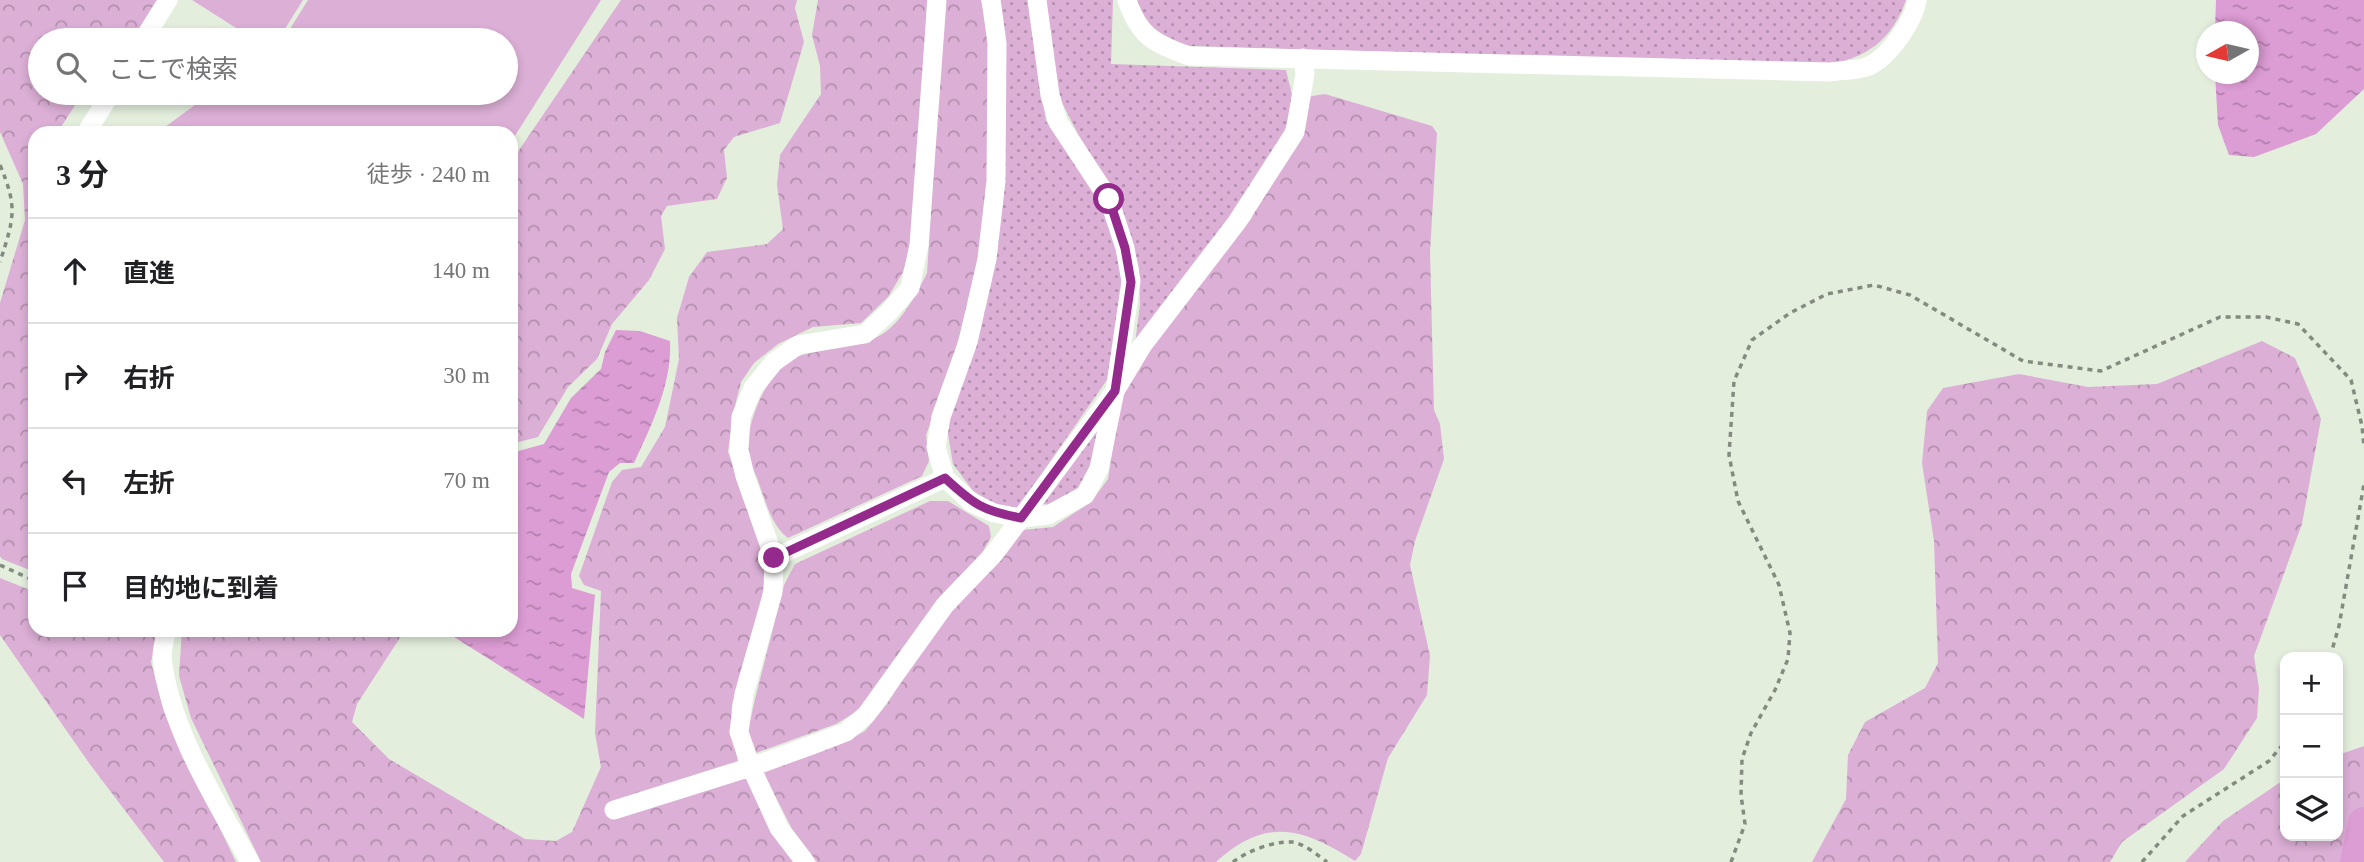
<!DOCTYPE html>
<html lang="ja">
<head>
<meta charset="utf-8">
<style>
  body { margin:0; font-family:"Times New Roman","Noto Sans JP",serif; background:#f2f2f2; color:#202124 }
  .controls { position:absolute; right:21px; bottom:21px; display:grid; overflow:hidden; border-radius:14px; box-shadow:0 4px 10px #0003 }
  .controls button { width:63px; height:63px; display:grid; place-items:center; padding:0; border:0; border-bottom:2px solid #e0e0e0; background:#fff; color:#202124; font:35px sans-serif }
  .compass { position:absolute; left:2196px; top:21px; width:63px; height:63px; border-radius:50%; background:#fff; box-shadow:0 4px 10px #0003; rotate:262deg }
  .stop { position:absolute; width:21px; height:21px; margin:-16px; border:5px solid #952a8d; border-radius:50%; background:#fff }
  .stop.end { background:#952a8d; border-color:#fff; box-shadow:0 2px 7px #0008 }
  .list { margin:0; padding:0; list-style:none }
  h2 { display:flex; justify-content:space-between; align-items:center; height:91px; margin:0; padding:0 28px; font-size:30px }
  h2 small { font-size:23px; font-weight:400; color:#757577 }
  .list li { display:grid; grid-template-columns:46px 1fr auto; gap:21px; align-items:center; box-sizing:border-box; height:105px; padding:0 28px; border-top:2px solid #e0e0e0 }
  .list b { display:block; font-size:26px; white-space:nowrap }
  .list em { font-size:23px; font-style:normal; color:#757577 }
  .icon { flex:none; width:38px; height:38px; fill:none; stroke:currentColor; stroke-width:2; stroke-linecap:round; stroke-linejoin:round }
  .map { position:relative; flex:none; width:2364px; height:862px; overflow:hidden }
  .search { position:absolute; background:#fff; box-shadow:0 4px 10px #0003; left:28px; top:28px; width:490px; height:77px; display:flex; align-items:center; gap:18px; box-sizing:border-box; padding:0 24px; border-radius:38px; color:#757577; font-size:26px }
  .panel { position:absolute; background:#fff; box-shadow:0 4px 10px #0003; left:28px; top:126px; width:490px; height:511px; border-radius:21px }
  .map>svg:first-child { display:block }
  .grass { fill:url(#grass-dots) }
  .forest { fill:url(#forest-crowns) }
  .garden { fill:#dcafd6 }
  .water { fill:url(#water-ripples) }
  .lines { fill:none; stroke-linecap:round; stroke-linejoin:round }
  .river { stroke:#dc9cd4; stroke-width:32 }
  .path { stroke:#838a7f; stroke-width:3.5; stroke-dasharray:5 5; stroke-linecap:butt }
  .minor { stroke:#fff; stroke-width:19 }
  .route { stroke:#952a8d; stroke-width:9 }
</style>
</head>
<body>
<div class="map">
<svg width="2364" height="862" viewBox="0 0 2364 862">
  <defs>
    <pattern id="grass-dots" width="8" height="8" patternUnits="userSpaceOnUse" patternTransform="scale(1.75)"><rect width="8" height="8" fill="#dcafd6"/><path d="M2 2h.1M6 6h.1" fill="none" stroke="#b38fae" stroke-width="1.8" stroke-linecap="round"/></pattern>
    <pattern id="forest-crowns" width="20" height="18" patternUnits="userSpaceOnUse" patternTransform="scale(1.75)"><rect width="20" height="18" fill="#dcafd6"/><path d="M2 6a3 3 0 1 1 6 0M12 15a3 3 0 1 1 6 0" fill="none" stroke="#b38fae"/></pattern>
    <pattern id="water-ripples" width="26" height="14" patternUnits="userSpaceOnUse" patternTransform="scale(1.75)"><rect width="26" height="14" fill="#dc9cd4"/><path d="M2 4q2-2 4 0t4 0M15 11q2-2 4 0t4 0" fill="none" stroke="#b380ad"/></pattern>
  </defs>
  <rect width="100%" height="100%" fill="#e3eedd"/>
  <path class="grass" d="M1000,0H1029L1046,121L1106,213L1120,263L1123,301L1109,377L1017,509L1002,508L973,491L953,464L947,428L992,280Z
    M1043,0H1113L1111,64L1286,70L1294,103L1280,144L1236,211L1135,344L1140,304L1139,268L1129,231L1109,184L1078,134L1060,99Z
    M1133,0H1906C1892,40 1867,58 1826,65L1189,46C1160,35 1148,28 1133,0Z
    M1102,421C1094,452 1085,510 1042,504Z"/>
  <path class="forest" d="M0,0H159L134,40L119,36L116,40H40V93H83L57,133H35V569H27L2,559L0,556V303L25,220L23,184L0,132Z
    M621,0H797L795,8L804,42L780,123L734,137L724,150L727,178L717,199L667,206L661,216L665,249L649,280L612,324L597,359L568,387L538,437L511,444V162Z
    M818,0H927L914,234L903,272L888,297L861,323L813,327L778,344L754,363L741,382L733,414L728,452L761,543L765,579L758,620L732,704L731,729L738,762L606,804L611,818L747,775L798,862H261L191,718L179,676L182,630H405L357,704L352,722L389,759L525,839L556,841L572,832L601,767L595,733L601,591L584,585L579,576L612,482L622,470L641,467L665,427L679,359L677,318L689,277L707,252L767,244L783,229L777,185L780,155L821,94L820,66L812,35Z
    M945,0H981L988,32V175L977,267L951,368L926,435L929,461L922,476L788,538C770,524 765,499 757,478C754,470 748,461 748,453C745,421 770,364 802,355C826,349 852,348 875,338C899,328 916,295 927,273Z
    M1325,94L1432,126L1437,133L1430,252L1434,410L1440,424L1444,459L1415,541L1410,565L1430,656L1427,695L1388,758L1361,854L1355,861C1303,828 1266,816 1216,862H817L792,829L763,772L843,743L865,731L887,704L940,621L1022,530L1053,527L1091,502L1108,479L1122,389L1141,361L1251,219L1306,97Z
    M2262,341L2295,358L2321,419L2302,524L2254,656L2259,688L2257,718L2224,769L2122,842L2110,862H1812L1846,799L1848,755L1865,722L1925,688L1938,663L1934,541L1922,463L1927,411L1943,388L2019,374L2088,387L2157,384Z
    M930,501H948L989,526L991,537L982,553L937,600L864,707L836,724L756,753L748,731L755,699L784,585L795,564Z
    M0,578L35,592V630H159L151,662L164,712L236,862H164L89,763L0,635Z
    M2364,746V862H2185L2223,821L2285,779V836H2338V755Z"/>
  <path class="garden" d="M192,0H303L278,40H255Z
    M308,0H601L511,142V133H157L203,99L207,93H506V40H283Z"/>
  <path class="water" d="M2216,0H2364V89L2316,134L2254,157L2229,155L2218,125L2215,74H2248V32L2215,31Z
    M616,330L640,331L670,341C672,384 652,424 634,463H620L609,472L571,574L572,588L595,595L584,719L443,630H511V453L544,444L571,398L601,369L605,352Z"/>
  <g class="lines">
    <path class="river" d="M2356,862L2364,823"/>
    <path class="path" d="M0,165C18,208 14,218 0,262
      M0,565L35,581
      M2330,657L2339,626L2364,484
      M1233,862C1247,851 1274,841 1292,842C1303,843 1319,856 1327,862
      M1731,862L1745,824L1741,795L1742,759L1751,733L1775,690L1788,659L1790,633L1779,585L1738,501L1729,455L1734,381L1752,340L1790,313L1827,294L1874,285L1910,295L2023,361L2101,371L2220,317H2266L2298,324L2351,380L2362,426L2364,447
      M2142,862L2183,816L2269,761L2285,742"/>
    <path class="minor" d="M991,0L997,43L996,181L987,259L968,342L941,417L936,447L945,478L972,503L994,513L1021,518L1048,515L1085,495L1099,469L1115,391L1131,281L1125,248L1109,199L1058,122L1050,95L1037,0
      M1127,0C1139,36 1154,44 1189,56L1830,72C1842,70 1858,71 1869,66C1889,57 1914,21 1917,0
      M143,40L168,0
      M86,133L111,93
      M774,558L945,478
      M167,630C165,638 162,648 162,657C169,727 216,801 250,862
      M614,810L751,767L812,745L846,732L866,715L945,605L994,554L1021,518L1115,391L1142,346L1237,222L1295,132L1305,74L1303,58
      M805,862L779,828L751,767L739,732L744,694L773,592L774,558L745,476L739,450L741,417L753,388L774,362L798,345L865,334L888,313L910,288L919,245L937,0"/>
  </g>
  <g class="lines">
    <path class="route" d="M774,558L945,478C973,504 983,511 1021,518L1115,391L1131,282L1125,248L1109,199"/>
  </g>
</svg>
<div class="controls">
<button>+</button>
<button>−</button>
<button><svg class="icon" aria-label="layers" viewBox="0 0 24 24"><path d="M12 4l9 5-9 5-9-5zM3 14l9 5 9-5"/></svg></button>
</div>
<svg class="compass" viewBox="-18 -18 36 36"><path d="M0-13l5 13h-10z" fill="#e53935"/><path d="M0 13l5-13h-10z" fill="#757577"/></svg>
<div class="stop" style="left:1109px;top:199px"></div>
<div class="stop end" style="left:774px;top:558px"></div>
<div class="search"><svg class="icon" aria-label="search" viewBox="0 0 24 24"><circle cx="10" cy="10" r="6"/><path d="M15 15l6 6"/></svg>ここで検索</div>
<section class="panel">
<h2>3 分<small>徒歩 · 240 m</small></h2>
<ul class="list">
<li><svg class="icon" aria-label="ahead" viewBox="0 0 24 24"><path d="M12 20V5M6 11l6-6 6 6"/></svg><div><b>直進</b></div><em>140 m</em></li>
<li><svg class="icon" aria-label="right" viewBox="0 0 24 24"><path d="M7 20v-9h11M14 6l5 5-5 5"/></svg><div><b>右折</b></div><em>30 m</em></li>
<li><svg class="icon" aria-label="left" viewBox="0 0 24 24"><path d="M17 20v-9H6M10 6l-5 5 5 5"/></svg><div><b>左折</b></div><em>70 m</em></li>
<li><svg class="icon" aria-label="arrive" viewBox="0 0 24 24"><path d="M6 21V4h12l-3 4 3 4H6"/></svg><div><b>目的地に到着</b></div></li>
</ul>
</section>
</div>
</body>
</html>
